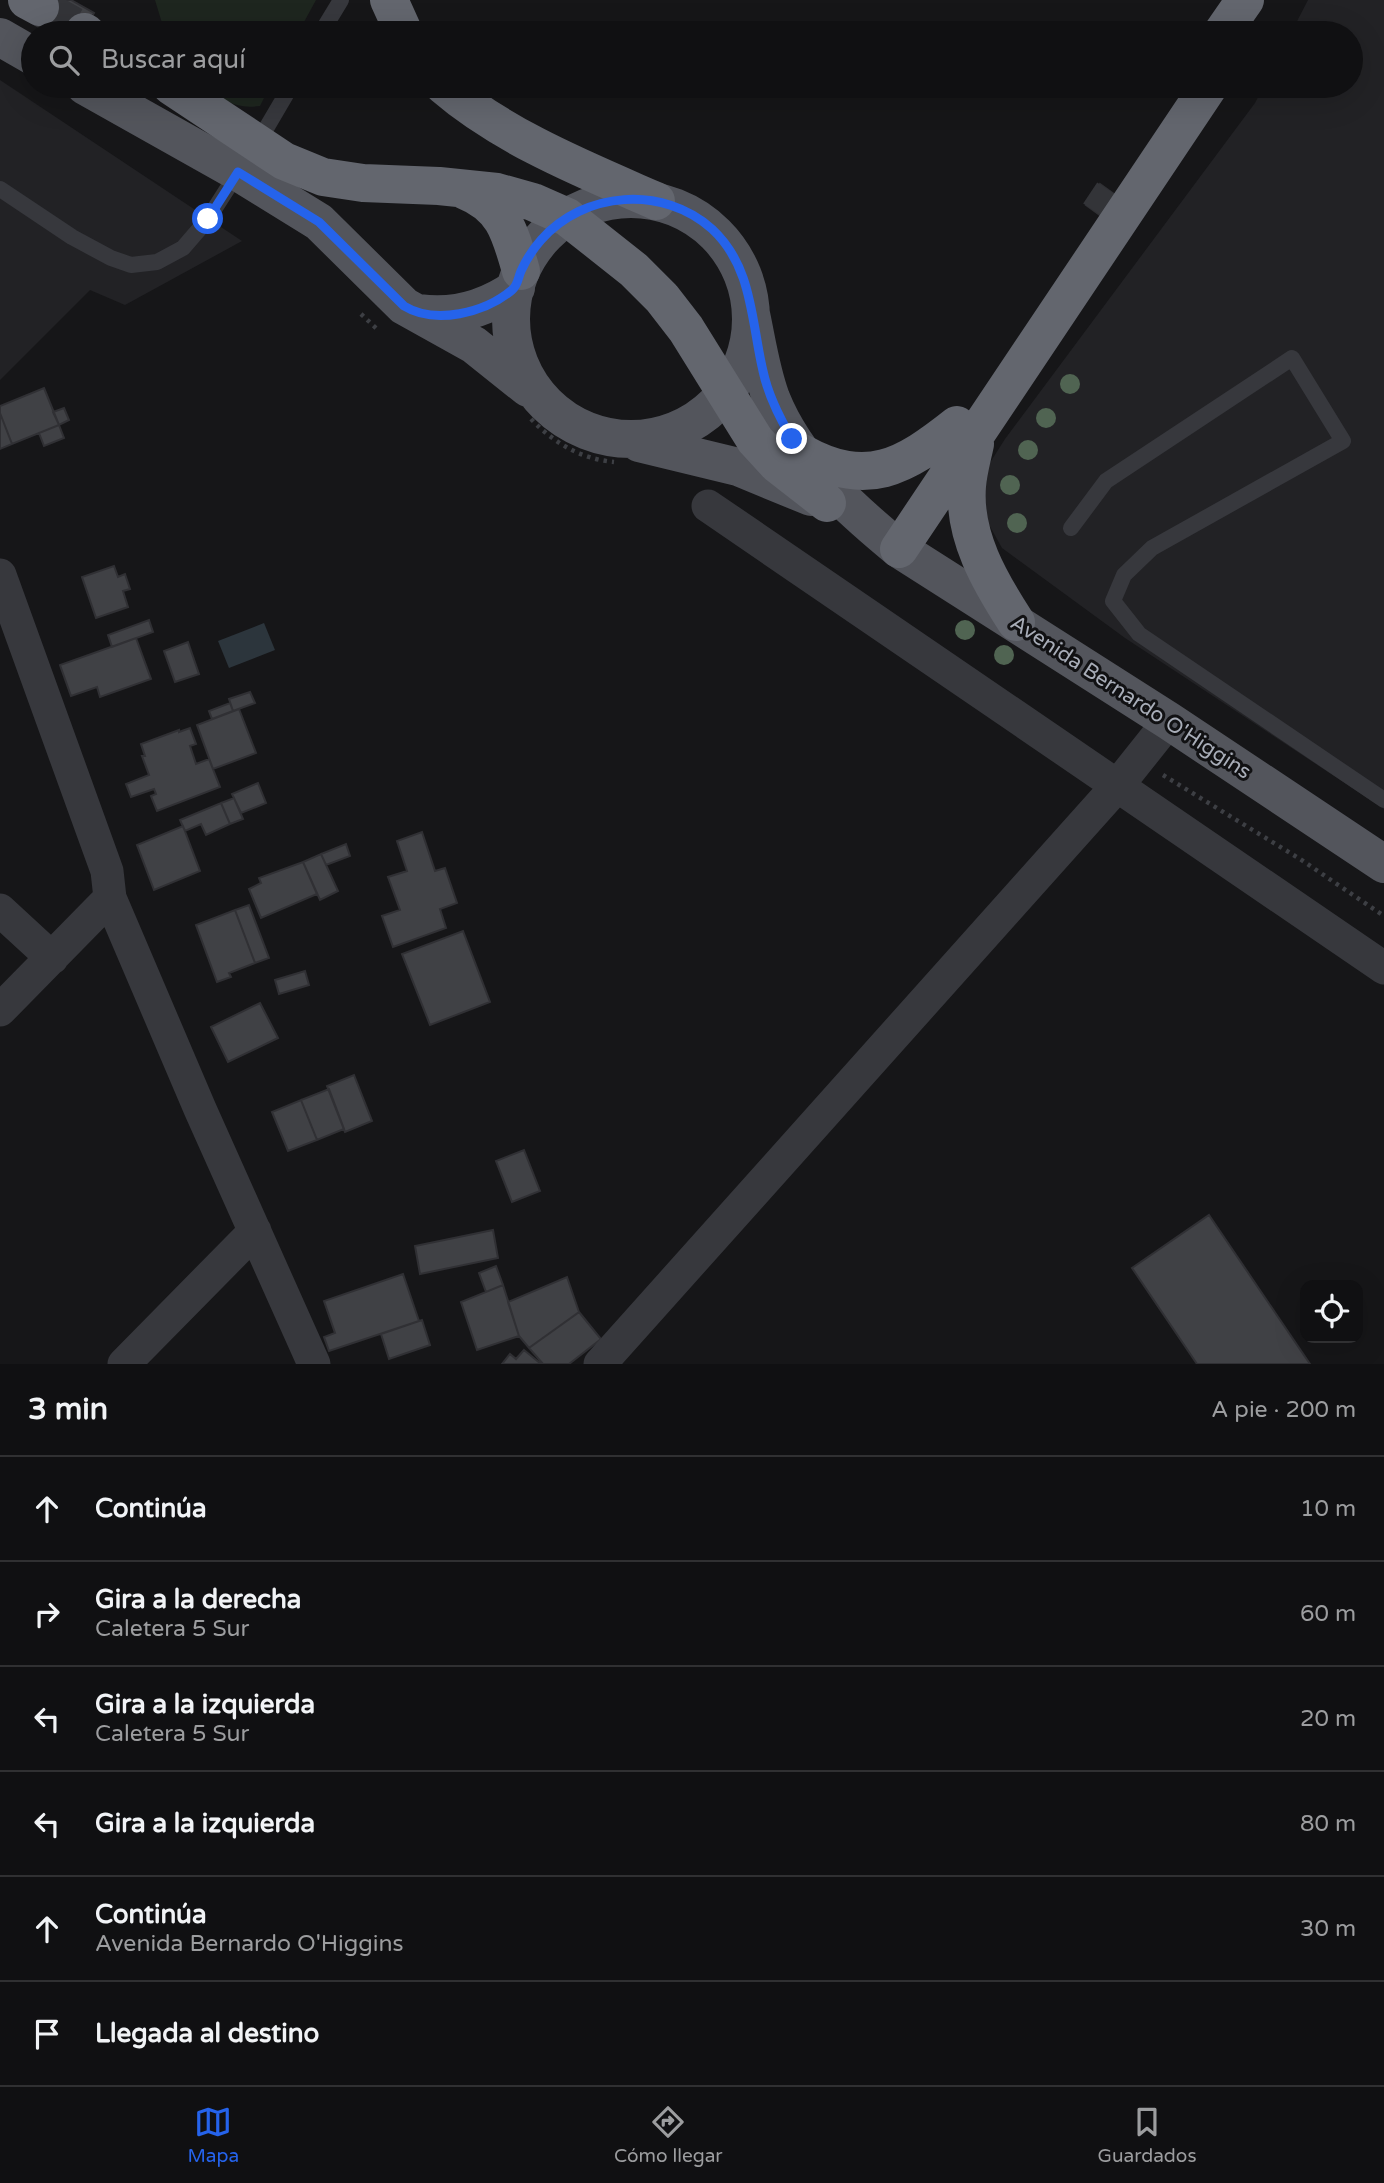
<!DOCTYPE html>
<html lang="es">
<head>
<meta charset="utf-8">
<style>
  body { margin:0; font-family:"Varela Round",sans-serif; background:#19191b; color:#f1f3f6 }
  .controls { position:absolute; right:21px; bottom:21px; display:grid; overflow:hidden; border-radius:14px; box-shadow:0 7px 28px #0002 }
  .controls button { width:63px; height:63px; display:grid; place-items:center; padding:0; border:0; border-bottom:2px solid #303032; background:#101012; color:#f1f3f6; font:35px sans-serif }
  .stop { position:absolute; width:21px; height:21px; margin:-16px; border:5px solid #2563eb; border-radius:50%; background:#fff }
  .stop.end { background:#2563eb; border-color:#fff; box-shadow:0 2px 7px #0008 }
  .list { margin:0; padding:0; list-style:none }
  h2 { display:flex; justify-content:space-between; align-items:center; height:91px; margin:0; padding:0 28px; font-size:30px }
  h2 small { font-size:23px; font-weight:400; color:#9c9d9f }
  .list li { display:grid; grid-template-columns:46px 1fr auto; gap:21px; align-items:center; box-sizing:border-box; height:105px; padding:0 28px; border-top:2px solid #303032 }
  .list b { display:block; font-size:26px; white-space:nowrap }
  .list p { margin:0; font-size:23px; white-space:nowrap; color:#9c9d9f }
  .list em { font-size:23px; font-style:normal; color:#9c9d9f }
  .icon { flex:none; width:38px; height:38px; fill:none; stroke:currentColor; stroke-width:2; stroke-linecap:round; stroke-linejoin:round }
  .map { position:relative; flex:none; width:1384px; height:1364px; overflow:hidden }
  .search { position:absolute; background:#101012; box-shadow:0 7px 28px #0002; left:21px; right:21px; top:21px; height:77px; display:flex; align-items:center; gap:18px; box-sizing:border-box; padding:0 24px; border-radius:38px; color:#9c9d9f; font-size:26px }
  .sheet { height:721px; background:#101012 }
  nav { display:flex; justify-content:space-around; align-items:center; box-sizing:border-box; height:98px; border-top:2px solid #303032; background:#101012; font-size:19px; color:#9c9d9f }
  nav a { display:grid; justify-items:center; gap:4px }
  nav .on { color:#2563eb }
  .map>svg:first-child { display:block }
  .built { fill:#222225 }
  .green { fill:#1e261f }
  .water { fill:#2c353c }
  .building { fill:#404145; stroke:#303034; stroke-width:2 }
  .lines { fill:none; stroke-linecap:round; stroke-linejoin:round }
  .motorway-tunnel { stroke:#333438; stroke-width:38; stroke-dasharray:38 19; stroke-linecap:butt }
  .path { stroke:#3d3f44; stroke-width:4.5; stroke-dasharray:3.5 5; stroke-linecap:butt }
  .service { stroke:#37383d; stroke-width:16 }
  .minor { stroke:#37383d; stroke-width:33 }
  .primary { stroke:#53555c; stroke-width:38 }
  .motorway { stroke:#63666e; stroke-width:38 }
  .tree { fill:#506452 }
  .route { stroke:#2563eb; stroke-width:9 }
  .labels { text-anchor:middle; stroke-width:6; stroke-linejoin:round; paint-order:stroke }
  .street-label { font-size:21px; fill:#a8adb8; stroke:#111113 }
</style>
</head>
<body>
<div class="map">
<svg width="1384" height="1364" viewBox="0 0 1384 1364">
  <rect width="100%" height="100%" fill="#161618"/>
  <path class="built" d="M1308,0H1384V809L1125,638L1002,548L983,514L979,480L1005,439L1255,103L1264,86H1351V33H1291Z
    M0,80L242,241L125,305L90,290L0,380Z"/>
  <path class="green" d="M155,0H316L298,33H165Z
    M208,86H270L260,106C236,109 225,102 208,86Z"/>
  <path class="water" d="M264,623L275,650L229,668L218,641Z"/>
  <path class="building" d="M44,0H71L94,13L83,33H53L31,21Z
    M1100,184L1125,202L1111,223L1086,205Z
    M44,388L59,425L12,444L0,413V406Z
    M64,408L69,420L59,425L53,412Z
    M0,413L12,444L0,449Z
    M59,425L64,438L44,446L39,433Z
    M114,566L118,577L125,574L130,589L123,591L128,607L96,618L82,577Z
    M149,620L153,632L112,647L108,635Z
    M136,638L151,679L100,697L97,687L71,696L60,665Z
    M188,642L199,674L175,682L164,651Z
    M250,692L255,703L233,711L229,699Z
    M230,703L233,711L212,719L209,711Z
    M239,709L256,753L213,769L197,725Z
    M190,728L196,744L190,746L196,764L209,759L220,787L157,811L151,796L156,794L154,789L131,797L126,784L149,775L142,756H145L141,744L179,730V732Z
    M258,783L266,803L241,813L232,794Z
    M234,798L243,819L230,824L221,803Z
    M221,803L230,824L206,835L201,824L185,831L180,820Z
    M183,826L200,871L154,890L137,845Z
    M422,832L435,871L445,868L457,903L440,909L446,928L393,947L382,916L400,910L388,877L407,871L397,841Z
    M346,844L350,856L326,865L321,854Z
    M321,854L338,891L320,900L303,862Z
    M303,862L317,894L261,918L249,889L261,883L259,878Z
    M249,905L269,958L255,963L235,910Z
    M235,910L255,963L229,973L231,977L217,982L196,925Z
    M463,931L490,1002L430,1025L402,954Z
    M305,971L309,985L279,994L275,980Z
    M260,1003L278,1038L228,1062L211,1027Z
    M354,1075L372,1121L345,1132L327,1086Z
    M329,1089L344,1129L317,1140L301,1100Z
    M301,1100L317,1140L288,1151L272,1112Z
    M524,1150L540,1191L512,1202L496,1161Z
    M1209,1215L1310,1364H1197L1132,1268Z
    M493,1230L498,1258L420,1274L415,1246Z
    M496,1266L503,1285L486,1292L479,1273Z
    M403,1274L419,1321L329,1351L324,1337L335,1333L324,1301Z
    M567,1277L579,1312L529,1348L519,1336L508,1302Z
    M503,1285L519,1336L477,1350L461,1302Z
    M579,1312L601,1339L569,1364H543L529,1348Z
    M422,1320L430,1345L389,1359L381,1334Z
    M524,1350L541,1364H502L510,1354L516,1359Z"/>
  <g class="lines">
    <path class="motorway-tunnel" d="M40,7L84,32
      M1099,214L1113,193"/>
    <path class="path" d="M361,314L377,329
      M531,419C554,443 581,459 614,462
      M1163,775L1300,859L1384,916"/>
    <path class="service" d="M321,33L341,0
      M257,144L291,86
      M0,189L72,237L111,258L131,265L157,262L183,248L208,219L238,172
      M1071,528L1106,481L1292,358L1343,441L1152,548L1124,575L1113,601L1139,634L1384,800"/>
    <path class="minor" d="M708,506L1384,968
      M0,575L107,871L110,898L200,1109L314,1364
      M0,910L52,958
      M0,1010L110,898
      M124,1364L255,1231
      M600,1364L1118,785L1169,721"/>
    <path class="primary" d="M0,37L33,56
      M85,86L238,172L319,222L404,306L474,345L528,388
      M511 319a120 120 0 1 1 240 0a120 120 0 1 1-240 0Z
      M419,313C455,318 486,309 516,288
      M751,314C757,342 761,371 771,398C796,461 848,507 899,549L1169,721L1384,864
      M639,443L738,467L811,497"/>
    <path class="motorway" d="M27,0L40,7
      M389,0L404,33
      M84,32L86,33
      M1222,33L1245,0
      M171,86L284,161L323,177L363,183L439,186L497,192L533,202L567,217L634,270L662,298L686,329L755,440L777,464L827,503
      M444,86C503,137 585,170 656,201
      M464,190C504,206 510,232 521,271
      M975,444C972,458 968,472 967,486C963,536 990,582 1016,622
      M802,453C867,489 904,467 957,425
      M899,549L1209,86"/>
  </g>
  <g class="tree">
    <circle cx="1070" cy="384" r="10"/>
    <circle cx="1046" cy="418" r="10"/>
    <circle cx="1028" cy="450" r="10"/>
    <circle cx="1010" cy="485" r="10"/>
    <circle cx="1017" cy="523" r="10"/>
    <circle cx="965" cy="630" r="10"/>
    <circle cx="1004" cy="655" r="10"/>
  </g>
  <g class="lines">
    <path class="route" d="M208,219L238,172L319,222L404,306C435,325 485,313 512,290C518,285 518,278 521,271C526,260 533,249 541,240C584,191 663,185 712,229C753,267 751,321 763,371C768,395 779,417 792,439"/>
  </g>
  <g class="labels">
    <g class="street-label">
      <text transform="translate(1131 697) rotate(33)" y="7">Avenida Bernardo O'Higgins</text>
    </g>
  </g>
</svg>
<div class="controls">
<button><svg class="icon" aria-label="locate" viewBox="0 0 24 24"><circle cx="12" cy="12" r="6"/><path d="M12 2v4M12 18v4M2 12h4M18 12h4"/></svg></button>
</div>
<div class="stop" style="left:208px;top:219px"></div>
<div class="stop end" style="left:792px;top:439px"></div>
<div class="search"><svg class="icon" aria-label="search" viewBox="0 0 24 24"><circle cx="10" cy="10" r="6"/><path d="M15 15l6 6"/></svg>Buscar aquí</div>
</div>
<section class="sheet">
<h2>3 min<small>A pie · 200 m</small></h2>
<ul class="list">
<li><svg class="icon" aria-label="ahead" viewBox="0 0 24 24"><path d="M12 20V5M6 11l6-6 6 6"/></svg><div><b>Continúa</b></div><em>10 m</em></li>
<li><svg class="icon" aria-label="right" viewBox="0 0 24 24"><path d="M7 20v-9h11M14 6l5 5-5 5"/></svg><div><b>Gira a la derecha</b><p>Caletera 5 Sur</p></div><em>60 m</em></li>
<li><svg class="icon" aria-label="left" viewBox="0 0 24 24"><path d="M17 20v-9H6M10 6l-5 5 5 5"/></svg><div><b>Gira a la izquierda</b><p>Caletera 5 Sur</p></div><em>20 m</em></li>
<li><svg class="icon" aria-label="left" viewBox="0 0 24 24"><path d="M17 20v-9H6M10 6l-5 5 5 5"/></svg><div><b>Gira a la izquierda</b></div><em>80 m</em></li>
<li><svg class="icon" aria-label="ahead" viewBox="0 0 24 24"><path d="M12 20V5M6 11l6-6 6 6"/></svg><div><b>Continúa</b><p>Avenida Bernardo O'Higgins</p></div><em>30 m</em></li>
<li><svg class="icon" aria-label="arrive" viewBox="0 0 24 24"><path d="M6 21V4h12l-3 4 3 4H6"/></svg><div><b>Llegada al destino</b></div></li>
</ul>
</section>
<nav>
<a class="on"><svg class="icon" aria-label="map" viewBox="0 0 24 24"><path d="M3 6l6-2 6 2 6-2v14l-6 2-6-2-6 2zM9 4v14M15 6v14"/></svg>Mapa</a>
<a><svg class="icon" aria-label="directions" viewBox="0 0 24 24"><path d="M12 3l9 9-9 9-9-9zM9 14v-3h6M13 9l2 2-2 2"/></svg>Cómo llegar</a>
<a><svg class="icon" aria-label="saved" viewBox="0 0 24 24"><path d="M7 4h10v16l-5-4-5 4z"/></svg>Guardados</a>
</nav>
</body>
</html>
